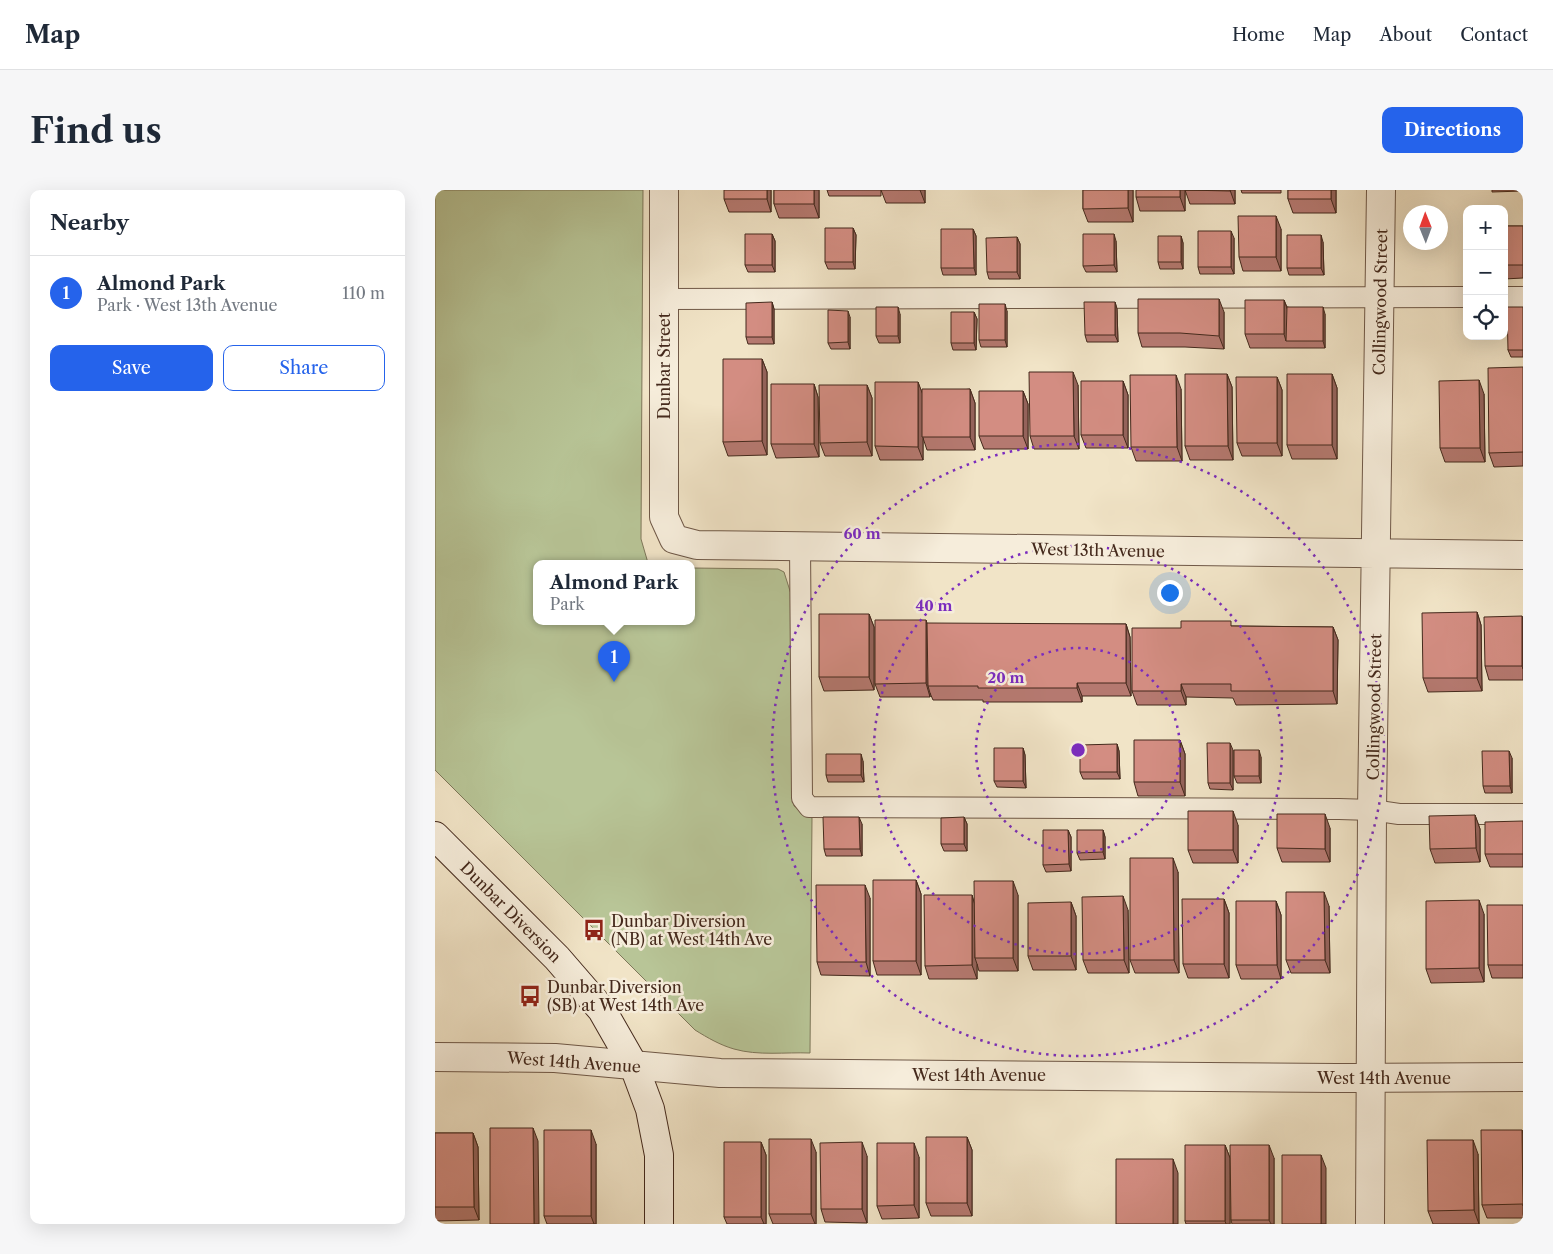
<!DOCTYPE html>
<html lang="en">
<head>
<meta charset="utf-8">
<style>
  body { margin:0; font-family:"Libre Caslon Text",serif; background:#f6f6f7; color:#1f2937 }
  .controls { position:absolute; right:15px; top:15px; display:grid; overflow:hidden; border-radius:10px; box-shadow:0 5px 20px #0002 }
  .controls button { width:45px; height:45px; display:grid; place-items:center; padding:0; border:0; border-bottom:1px solid #e0e1e3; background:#fff; color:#1f2937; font:25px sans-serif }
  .compass { position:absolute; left:968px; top:15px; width:45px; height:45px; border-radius:50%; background:#fff; box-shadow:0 5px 20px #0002; rotate:359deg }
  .you { position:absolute; left:734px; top:402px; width:18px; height:18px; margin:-12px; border:4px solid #fff; border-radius:50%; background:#1a73e8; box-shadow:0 0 0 8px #1a73e833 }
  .badge { display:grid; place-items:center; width:32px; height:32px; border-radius:50%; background:#2563eb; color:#fff; font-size:16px; font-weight:700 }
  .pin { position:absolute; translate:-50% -41px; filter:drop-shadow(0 1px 2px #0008) }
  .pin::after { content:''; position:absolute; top:26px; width:18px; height:15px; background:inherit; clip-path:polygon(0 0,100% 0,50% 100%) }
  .popup { position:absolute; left:98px; top:370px; width:162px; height:65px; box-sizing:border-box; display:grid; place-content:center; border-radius:10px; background:#fff; filter:drop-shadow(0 1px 4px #0005); font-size:16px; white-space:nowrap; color:#747a83 }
  .popup b { font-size:19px; color:#1f2937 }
  .popup::after { content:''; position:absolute; left:50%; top:100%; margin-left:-10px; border:10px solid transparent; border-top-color:#fff }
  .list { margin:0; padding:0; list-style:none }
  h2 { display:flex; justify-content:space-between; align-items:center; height:65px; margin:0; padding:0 20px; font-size:21px }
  h2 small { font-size:16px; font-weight:400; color:#747a83 }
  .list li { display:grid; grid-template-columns:32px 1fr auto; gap:15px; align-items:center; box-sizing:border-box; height:75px; padding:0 20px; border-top:1px solid #e0e1e3 }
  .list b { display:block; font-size:19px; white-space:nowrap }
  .list p { margin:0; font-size:16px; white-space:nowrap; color:#747a83 }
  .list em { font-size:16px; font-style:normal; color:#747a83 }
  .actions { display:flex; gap:10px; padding:15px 20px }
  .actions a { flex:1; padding:11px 0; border:1px solid #2563eb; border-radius:10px; text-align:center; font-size:18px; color:#2563eb }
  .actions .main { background:#2563eb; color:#fff }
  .icon { flex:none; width:28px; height:28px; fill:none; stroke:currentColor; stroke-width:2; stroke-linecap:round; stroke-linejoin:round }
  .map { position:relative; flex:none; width:1088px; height:1034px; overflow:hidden; border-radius:10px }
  header { display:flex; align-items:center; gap:30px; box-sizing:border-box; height:70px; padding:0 25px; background:#fff; border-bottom:1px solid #e0e1e3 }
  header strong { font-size:24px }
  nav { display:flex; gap:28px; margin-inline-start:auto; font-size:18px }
  .intro { display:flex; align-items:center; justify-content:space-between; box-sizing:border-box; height:120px; padding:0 30px }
  h1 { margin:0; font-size:35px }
  .button { padding:12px 22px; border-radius:10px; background:#2563eb; color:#fff; font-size:18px; font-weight:700 }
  main { display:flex; gap:30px; padding:0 30px }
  aside { flex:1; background:#fff; border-radius:10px; box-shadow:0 5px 20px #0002 }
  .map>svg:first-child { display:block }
  .green { fill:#b8c597; stroke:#7e775a }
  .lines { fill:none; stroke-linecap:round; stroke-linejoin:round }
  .lane-casing { stroke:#6f5847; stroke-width:22 }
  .street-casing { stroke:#6f5847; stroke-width:30 }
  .secondary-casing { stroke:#44291c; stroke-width:30 }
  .lane { stroke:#f6eddb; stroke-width:20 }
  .street { stroke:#f6eddb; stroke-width:28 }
  .secondary { stroke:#f6eddb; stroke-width:28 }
  .wall { fill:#b57970; stroke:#44291c }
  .shaded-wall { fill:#94635b; stroke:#44291c }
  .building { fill:#d38d82; stroke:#44291c }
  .ring { fill:none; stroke:#7b2cbf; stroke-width:2.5; stroke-dasharray:2.5 5 }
  .labels { text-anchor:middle; stroke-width:5; stroke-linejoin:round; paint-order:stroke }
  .street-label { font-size:16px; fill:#44291c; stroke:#f6eddb }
  .poi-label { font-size:16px; fill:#44291c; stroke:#f6eddb; text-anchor:start }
  .centre { fill:#7b2cbf; stroke:#f6eddb; stroke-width:2.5 }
  .ring-label { font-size:15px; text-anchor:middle; font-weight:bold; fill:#7b2cbf; stroke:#f6eddb; stroke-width:5; stroke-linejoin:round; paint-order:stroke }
</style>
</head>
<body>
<header>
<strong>Map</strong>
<nav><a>Home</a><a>Map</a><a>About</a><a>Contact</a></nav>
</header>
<div class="intro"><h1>Find us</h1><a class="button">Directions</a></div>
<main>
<aside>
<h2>Nearby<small></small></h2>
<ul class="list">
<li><span class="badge">1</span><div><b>Almond Park</b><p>Park · West 13th Avenue</p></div><em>110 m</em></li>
</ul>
<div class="actions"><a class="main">Save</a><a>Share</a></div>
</aside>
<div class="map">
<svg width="1088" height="1034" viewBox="0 0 1088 1034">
  <rect width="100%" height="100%" fill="#f1e4c7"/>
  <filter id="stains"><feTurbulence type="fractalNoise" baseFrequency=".004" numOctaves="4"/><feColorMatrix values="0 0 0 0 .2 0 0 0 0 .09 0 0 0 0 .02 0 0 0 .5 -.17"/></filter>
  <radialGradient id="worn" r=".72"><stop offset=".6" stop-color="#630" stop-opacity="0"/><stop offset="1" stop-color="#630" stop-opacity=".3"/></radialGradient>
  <path class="green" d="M0,0H208L206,349L213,373H101V431H256L257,378L343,379L349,382L356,404L359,616L377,628L375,863C351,862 323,866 299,859C285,855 273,848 260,840L0,580Z"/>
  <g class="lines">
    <g class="lane-casing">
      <path id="lane" d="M1069,107H1088
        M229,109L1032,107
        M365,356L367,608L374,617L904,619L937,620L964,624H1088"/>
    </g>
    <g class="street-casing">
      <path id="street" d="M229,0V327L239,349L262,355L1088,365
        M0,867L120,868L285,883L902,888L1088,887
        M935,1034L937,620L946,0"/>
    </g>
    <g class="secondary-casing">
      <path id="secondary" d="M0,646L122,768L167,820L199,876L215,919L224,965V1034"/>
    </g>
    <use href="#lane" class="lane"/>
    <use href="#street" class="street"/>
    <use href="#secondary" class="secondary"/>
  </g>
  <path class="wall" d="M336,0V22H294L289,9Z
    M339,0H384V28H344L339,14Z
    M392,0H446V6H394Z
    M446,0H490V13H451Z
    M648,0H698V32H653L648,19Z
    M750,0H800V14H755Z
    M750,0V21H705L701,7Z
    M806,0H846V3H807Z
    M853,0H901V23H858L853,9Z
    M1057,0H1088V1L1057,2Z
    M1069,36H1088V88L1069,89Z
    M418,38L421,45L420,79H393L390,72Z
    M538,39L541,46V85H508L506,78Z
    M846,39V81H808L804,67Z
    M337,44L340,51V82H313L310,75Z
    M746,46L748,53V79H725L723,72Z
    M582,47L585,54V89H554L552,82Z
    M799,48V84H765L763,77Z
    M681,51L682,82H651L648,76Z
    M888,52L889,85H854L852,78Z
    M849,110L852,117L890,124V158H815L810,144Z
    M337,112L339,119V154H313L311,147Z
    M680,112L682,119L683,152H652L650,145Z
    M1088,117V167H1076L1073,160Z
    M572,121V157H546L544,150Z
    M539,122L542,129L541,160H518L516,153Z
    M789,122V159L750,157H707L703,143Z
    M465,124V153H444L441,146Z
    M415,127V159H396L393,153Z
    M327,169L332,182V265L293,266L288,252Z
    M1088,177V276L1059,277L1054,263Z
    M792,184L797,197L798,270H755L750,256Z
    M897,184L902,198V269H857L852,255Z
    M842,187L847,200V266H807L802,253Z
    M688,191L693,205V258H651L646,245Z
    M483,192L487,205L535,199L540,213V260H492L488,248V270H445L440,256Z
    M379,194L383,207L384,267L341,268L336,254Z
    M432,195L437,208V266H390L385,253Z
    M643,195L644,259H599L595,246Z
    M746,199L747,271H701L696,257Z
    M588,201L593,214V259H549L544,246Z
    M1049,204L1050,272H1010L1005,258Z
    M1042,422L1046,435L1047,501L993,502L988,488Z
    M434,424L439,437V500L389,501L384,487Z
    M1088,430V490H1054L1050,476Z
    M691,434L695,447L696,506H647V512H548V510H498L495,503V507H445L440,494L492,435Z
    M798,436L898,437L903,450L902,514L801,515L798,508L751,507V515H702L697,501L746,438Z
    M745,550L750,564V606H703L699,592Z
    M682,554L684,561L685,589H648L645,582Z
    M588,558L590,565L591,598L562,597L559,591Z
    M798,560V600L775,599L773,593Z
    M826,567V593H802L799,586Z
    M1077,568V603H1050L1048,596Z
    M428,571L429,592H393L391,585Z
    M1040,625L1045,639V672L1000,673L995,659Z
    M529,627L532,634V661H509L506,654Z
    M1088,631V677H1055L1050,664Z
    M427,634V666H391L389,659Z
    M803,635V673H758L753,660Z
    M895,638V672H847L842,658Z
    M633,640L636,647V681L611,682L608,675Z
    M668,640L670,647V669L645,670L642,663Z
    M743,682L744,783H700L695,770Z
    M481,690L486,704V785H442L438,771Z
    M537,705L539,713L583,705V781H544L542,774V789H494L490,776Z
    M435,708V786L386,785L382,772Z
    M789,709L794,723V788H753L748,774Z
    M841,711L846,725V789H806L801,775Z
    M636,712L641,726V780H598L593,766Z
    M1088,715V788H1057L1053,775Z
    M894,716L895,783H856L851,770Z
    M693,720L694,783H653L648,770Z
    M1049,724V792L996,793L991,779Z
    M1087,940L1088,944V1028H1052L1047,1015Z
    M0,943H38L43,957L44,1030L0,1031Z
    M532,947L537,960V1026H496L491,1013Z
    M326,952L331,965V1034H292L289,1027Z
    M161,954V1034H112L109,1026Z
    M790,955L795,968V1034H751L750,1031Z
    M381,962V1034H338L334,1024Z
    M1043,964L1044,1034H998L993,1021Z
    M432,966V1033L390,1032L386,1019Z
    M484,967V1028L447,1029L442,1016Z
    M839,968V1034H797L796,1030Z"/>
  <path class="shaded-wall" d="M332,0H336V22L332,9Z
    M379,0H384V28L379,14Z
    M485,0H490V13Z
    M693,0H698V32L693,18Z
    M745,0H750V21L745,7Z
    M795,0H800V14Z
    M896,0H901V23L896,9Z
    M841,26L846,39V81L841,67Z
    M418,38L421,45L420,79L418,72Z
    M538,39L541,46V85L539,78Z
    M796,41L799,48V84L796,77Z
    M337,44L340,51V82L337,75Z
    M679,44L681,51L682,82L679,75Z
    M886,45L888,52L889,85L886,78Z
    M746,46L748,53V79L746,72Z
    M582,47L585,54V89L582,82Z
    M784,109L789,122V159L784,146Z
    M849,110L854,124L851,151L849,144Z
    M337,112L339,119V154L337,147Z
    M680,112L682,119L683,152L680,145Z
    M570,114L572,121V157L570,150Z
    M463,117L465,124V153L463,146Z
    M888,117L890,124V158L888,151Z
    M413,121L415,127V159L413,152Z
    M539,122L542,129L541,160L539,153Z
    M327,169L332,182V265L327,251Z
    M638,182L643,195L644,259L639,246Z
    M792,184L797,197L798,270L793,256Z
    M897,184L902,198V269L897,255Z
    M741,185L746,199L747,271L742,257Z
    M842,187L847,200V266L842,253Z
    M1044,190L1049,204L1050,272L1045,258Z
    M688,191L693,205V258L688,245Z
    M483,192L488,205V270L483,257Z
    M379,194L383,207L384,267L379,254Z
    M432,195L437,208V266L432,252Z
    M535,199L540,213V260L535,247Z
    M588,201L593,214V259L588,246Z
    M1042,422L1046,435L1047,501L1042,488Z
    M434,424L439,437V500L434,487Z
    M1087,426L1088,430V479L1087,476Z
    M491,430L495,443L493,496L495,503V507L491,493Z
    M691,434L695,447L696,506L691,493Z
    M898,437L903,450L902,514L898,501Z
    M642,493L647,506V512L642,498Z
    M746,494L751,507V515L746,501Z
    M745,550L750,564V606L745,592Z
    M795,553L798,560V600L795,593Z
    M682,554L684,561L685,589L682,582Z
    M588,558L590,565L591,598L588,591Z
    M824,560L826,567V593L824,586Z
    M1074,561L1077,568V603L1075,596Z
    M426,564L428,571L429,592L426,585Z
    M798,621L803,635V673L798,660Z
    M890,624L895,638V672L890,659Z
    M1040,625L1045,639V672L1041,658Z
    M424,627L427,634V666L425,659Z
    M529,627L532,634V661L529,654Z
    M633,640L636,647V681L634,674Z
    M668,640L670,647V669L668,662Z
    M738,668L743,682L744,783L739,770Z
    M481,690L486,704V785L481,771Z
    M578,691L583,705V781L578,768Z
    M430,695L435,708V786L431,772Z
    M889,702L894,716L895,783L890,770Z
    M537,705L541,719L540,768L542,774V789L537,775Z
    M688,706L693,720L694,783L689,770Z
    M789,709L794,723V788L789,774Z
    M1044,710L1049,724V792L1044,778Z
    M841,711L846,725V789L842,775Z
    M636,712L641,726V780L636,766Z
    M98,938L103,951L104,1034H99Z
    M156,940L161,954V1034H159L156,1026Z
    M1087,940L1088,944V1016V1014Z
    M38,943L43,957L44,1030L39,1017Z
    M532,947L537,960V1026L532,1013Z
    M376,949L381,962V1034H380L376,1024Z
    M1038,950L1043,964L1044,1034L1039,1020Z
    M326,952L331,965V1034H329L326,1027Z
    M427,952L432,966V1033L427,1019Z
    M479,953L484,967V1028L479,1015Z
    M790,955L795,968V1034H791L790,1031Z
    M834,955L839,968V1034H836L834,1030Z
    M886,965L891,978V1034H886Z
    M738,969L743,983V1034H738Z"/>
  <path class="building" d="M289,0H332V9H289Z
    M339,0H379V14H339Z
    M648,0H693V18L648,19Z
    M701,0H745V7H701Z
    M750,0H795V1Z
    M853,0H896V9H853Z
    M803,26H841V67H804Z
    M1069,36H1088V75H1069Z
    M390,38H418V72H390Z
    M506,39H538L539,78H506Z
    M763,41H796V77H763Z
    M310,44H337V75H310Z
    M648,44H679V75L648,76Z
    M852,45H886V78H852Z
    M723,46H746V72H723Z
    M582,47V82H552L551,48Z
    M703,109H784V146L745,143H703Z
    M810,110H849V144H810Z
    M337,112V147H311V113Z
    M649,112H680V145H650Z
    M544,114H570V150H544Z
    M441,117H463V146H441Z
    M852,117H888V151H851Z
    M1072,117H1088V160H1073Z
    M393,120L413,121V152L393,153Z
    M516,122H539V153H516Z
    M288,169H327V251L288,252Z
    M1088,177V262L1054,263L1053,178Z
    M594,182H638L639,246H595Z
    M750,184H792L793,256H750Z
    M852,184H897V255H852Z
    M695,185H741L742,257H696Z
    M801,187H842V253H802Z
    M1044,190L1045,258H1005L1004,191Z
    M646,191H688V245H646Z
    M440,192H483V257L440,256Z
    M336,194H379V254H336Z
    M384,195H432V252L385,253Z
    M487,199H535V247H487Z
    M544,201H588V246H544Z
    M1042,422V488H988L987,423Z
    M384,424H434V487H384Z
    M1087,426V476H1050L1049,427Z
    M440,430H491V493L440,494Z
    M746,431H796V436L898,437V501H796V494H746V501H697V438H746Z
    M492,433L691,434V493H642V498H543V496H493Z
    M699,550H745V592H699Z
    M772,553H795V593H773Z
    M682,554V582H645V555Z
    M559,558H588V591H559Z
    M799,560H824V586H799Z
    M1047,561H1074L1075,596H1048Z
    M391,564H426V585H391Z
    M753,621H798V660H753Z
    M842,624H890V659L842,658Z
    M1040,625L1041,658L995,659L994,626Z
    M388,627H424L425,659H389Z
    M529,627V654H506V628Z
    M1088,631V664H1050V632Z
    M608,640H633L634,674L608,675Z
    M642,640H668V662L642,663Z
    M695,668H738L739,770H695Z
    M438,690H481V771H438Z
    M539,691H578V768H540Z
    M381,695H430L431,772H382Z
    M851,702H889L890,770H851Z
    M489,705H537V775L490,776Z
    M688,706L689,770H648L647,707Z
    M747,709H789V774H748Z
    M1044,710V778L991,779V711Z
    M801,711H841L842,775H801Z
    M636,712V766H593V713Z
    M1052,715H1088V775H1053Z
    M55,938H98L99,1034H55Z
    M109,940H156V1026H109Z
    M1046,940H1087L1088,1014L1047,1015Z
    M0,943H38L39,1017H0Z
    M491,947H532V1013H491Z
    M334,949H376V1024H334Z
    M992,950H1038L1039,1020L993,1021Z
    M289,952H326V1027H289Z
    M427,952V1019H386L385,953Z
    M442,953H479V1015L442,1016Z
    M750,955H790V1031H750Z
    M795,955H834V1030H796Z
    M847,965H886V1034H847Z
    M681,969H738V1034H681Z"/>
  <g class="ring">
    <circle cx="643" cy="560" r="102"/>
    <circle cx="643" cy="560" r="204"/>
    <circle cx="643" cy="560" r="306"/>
  </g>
  <defs>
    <g id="bus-bare" transform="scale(1.725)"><path d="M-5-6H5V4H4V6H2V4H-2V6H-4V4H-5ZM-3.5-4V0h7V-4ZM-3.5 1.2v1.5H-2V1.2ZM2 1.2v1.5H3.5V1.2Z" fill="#8f2418" stroke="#f6eddb" stroke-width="2.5" paint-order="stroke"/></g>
  </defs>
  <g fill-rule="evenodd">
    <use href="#bus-bare" x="159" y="740"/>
    <use href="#bus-bare" x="95" y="806"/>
  </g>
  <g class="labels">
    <g class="street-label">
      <text transform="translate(945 112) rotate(-89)" y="6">Collingwood Street</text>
      <text transform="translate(229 176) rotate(-90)" y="6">Dunbar Street</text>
      <text transform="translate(663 360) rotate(1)" y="6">West 13th Avenue</text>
      <text transform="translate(939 517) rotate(-89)" y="6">Collingwood Street</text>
      <text transform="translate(76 722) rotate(45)" y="6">Dunbar Diversion</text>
      <text transform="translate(139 872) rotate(4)" y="6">West 14th Avenue</text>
      <text x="544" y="891">West 14th Avenue</text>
      <text x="949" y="894">West 14th Avenue</text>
    </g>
    <g class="poi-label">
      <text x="176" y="737">Dunbar Diversion<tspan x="176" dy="18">(NB) at West 14th Ave</tspan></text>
      <text x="112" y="803">Dunbar Diversion<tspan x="112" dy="18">(SB) at West 14th Ave</tspan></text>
    </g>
  </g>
  <circle cx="643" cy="560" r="8" class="centre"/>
  <g class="ring-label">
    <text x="427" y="349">60 m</text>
    <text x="499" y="421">40 m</text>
    <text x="571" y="493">20 m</text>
  </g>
  <rect width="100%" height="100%" filter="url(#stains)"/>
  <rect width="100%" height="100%" fill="url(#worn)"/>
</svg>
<div class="controls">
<button>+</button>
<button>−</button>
<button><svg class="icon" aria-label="locate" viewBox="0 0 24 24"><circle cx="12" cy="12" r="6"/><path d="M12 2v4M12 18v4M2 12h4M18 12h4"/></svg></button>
</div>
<svg class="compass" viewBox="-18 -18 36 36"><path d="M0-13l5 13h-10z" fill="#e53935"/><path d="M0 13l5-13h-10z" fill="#747a83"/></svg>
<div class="you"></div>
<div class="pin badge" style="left:179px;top:492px">1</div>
<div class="popup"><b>Almond Park</b>Park</div>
</div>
</main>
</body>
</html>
